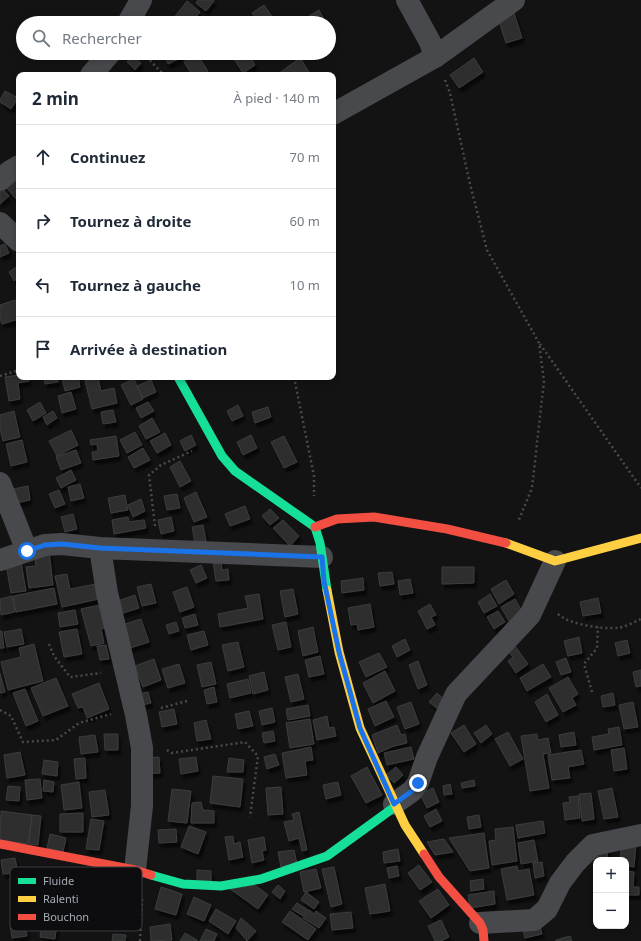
<!DOCTYPE html>
<html lang="fr">
<head>
<meta charset="utf-8">
<style>
  body { margin:0; font-family:"Noto Sans",sans-serif; background:#f6f6f7; color:#1f2937 }
  .controls { position:absolute; right:12px; bottom:12px; display:grid; overflow:hidden; border-radius:8px; box-shadow:0 2px 6px #0003 }
  .controls button { width:36px; height:36px; display:grid; place-items:center; padding:0; border:0; border-bottom:1px solid #e0e1e3; background:#fff; color:#1f2937; font:20px sans-serif }
  .stop { position:absolute; width:12px; height:12px; margin:-9px; border:3px solid #1a73e8; border-radius:50%; background:#fff }
  .stop.end { background:#1a73e8; border-color:#fff; box-shadow:0 1px 4px #0008 }
  .list { margin:0; padding:0; list-style:none }
  h2 { display:flex; justify-content:space-between; align-items:center; height:52px; margin:0; padding:0 16px; font-size:17px }
  h2 small { font-size:13px; font-weight:400; color:#747a83 }
  .list li { display:grid; grid-template-columns:26px 1fr auto; gap:12px; align-items:center; box-sizing:border-box; height:64px; padding:0 16px; border-top:1px solid #e0e1e3 }
  .list b { display:block; font-size:15px; white-space:nowrap }
  .list em { font-size:13px; font-style:normal; color:#747a83 }
  .icon { flex:none; width:22px; height:22px; fill:none; stroke:currentColor; stroke-width:2; stroke-linecap:round; stroke-linejoin:round }
  .map { position:relative; flex:none; width:641px; height:941px; overflow:hidden }
  .search { position:absolute; background:#fff; box-shadow:0 2px 6px #0003; left:16px; top:16px; width:320px; height:44px; display:flex; align-items:center; gap:10px; box-sizing:border-box; padding:0 14px; border-radius:22px; color:#747a83; font-size:15px }
  .panel { position:absolute; background:#fff; box-shadow:0 2px 6px #0003; left:16px; top:72px; width:320px; height:308px; border-radius:8px }
  .map>svg:first-child { display:block }
  .building { fill:#2d2e2e; stroke:#3b3d3f; filter:url(#shadow) }
  .lines { fill:none; stroke-linecap:round; stroke-linejoin:round }
  .path { stroke:#494a4d; stroke-width:2.5; stroke-dasharray:2 3; stroke-linecap:butt }
  .street { stroke:#47494c; stroke-width:22 }
  .fast { stroke:#16e098; stroke-width:9 }
  .slow { stroke:#ffcf43; stroke-width:9 }
  .jam { stroke:#f24e42; stroke-width:9 }
  .route { stroke:#1a73e8; stroke-width:5 }
  .key { fill:#0d0d0f; stroke:#3b3c40; stroke-width:1 }
  .key-label { font-size:11px; fill:#a5abb3 }
</style>
</head>
<body>
<div class="map">
<svg width="641" height="941" viewBox="0 0 641 941">
  <defs>
    <filter id="shadow"><feDropShadow dx="2.5" dy="4.5" stdDeviation="1" flood-color="#0009"/></filter>
  </defs>
  <rect width="100%" height="100%" fill="#131313"/>
  <path class="building" d="M198,0H213L214,1L206,11L196,3Z
    M187,1L200,12L191,23H178L173,19Z
    M264,5L275,21L272,23H258L252,13Z
    M319,10L326,23H306L304,19Z
    M514,13L522,38L506,43L498,18Z
    M163,53H178L181,58L168,64Z
    M196,53L208,71L202,75H192L184,62Z
    M242,53H248L255,65L243,73L234,59Z
    M132,56L141,63L135,70L127,62Z
    M300,58L311,75H278V74Z
    M474,58L483,72L459,88L450,75Z
    M5,91L18,98L11,109L0,102V100Z
    M19,173V197L16,199L5,186Z
    M1,187L9,196L0,204V188Z
    M5,244L9,253L0,257V246Z
    M19,265V277L14,281L9,272Z
    M15,300L19,313V319L2,324L0,318V305Z
    M19,375V377H28L29,381L18,383L20,399L9,401L5,377Z
    M44,377H57L58,382L45,384Z
    M65,377H78L80,387L65,391L62,378Z
    M98,378L101,391L114,388L117,403L92,409L85,381Z
    M134,379L143,399L131,405L121,385Z
    M151,380L156,392L143,398L137,386Z
    M71,392L76,409L62,413L58,396Z
    M40,402L46,413L33,421L27,410Z
    M148,402L154,411L141,418L136,408Z
    M238,405L243,416L232,421L227,411Z
    M268,407L271,417L255,423L252,412Z
    M113,410L116,422L103,424L101,412Z
    M14,411L20,437L3,441L0,428V415Z
    M53,411L57,418L47,425L43,417Z
    M152,418L160,432L146,439L139,426Z
    M71,430L78,445L57,456L49,441Z
    M135,432L142,445L127,453L120,440Z
    M165,433L171,445L157,453L150,441Z
    M191,435L196,445L185,451L180,441Z
    M251,435L257,448L243,455L237,442Z
    M116,436L119,456L93,460L92,452L98,451L97,444L91,445L90,440Z
    M284,436L297,462L284,468L271,442Z
    M22,440L27,462L11,466L6,444Z
    M143,448L150,460L134,468L128,457Z
    M76,450L81,463L61,470L56,457Z
    M180,461L191,481L180,487L170,467Z
    M71,470L76,480L61,488L56,478Z
    M80,484L84,498L71,501L68,487Z
    M28,486L30,500L16,503L13,489Z
    M59,490L65,504L55,508L49,494Z
    M196,492L207,517L194,522L184,498Z
    M177,494L180,508L167,510L164,496Z
    M125,495L128,510L111,513L108,498Z
    M141,499L145,511L133,517L128,505Z
    M245,506L250,519L230,526L225,514Z
    M270,509L279,518L270,525L262,516Z
    M73,514L77,529L65,532L61,517Z
    M128,517L129,522L144,520L146,528L114,534L112,520Z
    M171,517L174,531L161,534L158,520Z
    M283,520L299,536L290,546L273,528Z
    M203,525L206,541L195,543L192,527Z
    M49,550L53,585L29,588L26,567L36,566L34,552Z
    M221,561L222,570L228,569L229,580L216,581L213,562Z
    M21,562L26,591L11,593L6,564Z
    M201,565L207,578L196,583L190,570Z
    M442,567H474V583L442,584Z
    M392,572L394,584L380,586L378,573Z
    M67,574L70,589L96,584L99,599L62,607L55,576Z
    M363,578L364,590L342,593L341,581Z
    M410,579L413,593L400,595L398,581Z
    M506,580L514,594L499,604L491,589Z
    M151,584L156,603L142,606L137,587Z
    M187,587L194,607L180,612L173,592Z
    M54,588L57,604L16,612L13,596Z
    M293,589L298,614L285,617L280,591Z
    M259,594L263,619L220,627L218,614L248,608L245,596Z
    M490,594L497,606L484,613L478,602Z
    M135,595L139,608L120,614L115,602Z
    M12,596L15,612L1,615L0,599Z
    M598,598L601,613L583,616L580,602Z
    M515,599L523,613L509,621L501,607Z
    M370,604L374,627L358,630L357,624L351,625L348,608Z
    M430,604L436,615L431,617L435,625L427,629L418,611Z
    M100,605L105,628L101,629L104,643L91,646L81,609Z
    M75,610L78,624L60,627L58,613Z
    M498,611L505,622L494,629L487,617Z
    M195,614L198,625L185,628L182,618Z
    M141,619L149,642L127,649L119,626Z
    M176,622L179,631L169,634L166,625Z
    M286,622L291,647L278,650L272,625Z
    M313,627L318,652L303,656L298,631Z
    M21,629L24,644L7,647L4,632Z
    M77,629L82,654L64,657L59,632Z
    M0,631H2L4,648H0Z
    M204,631L208,645L191,650L187,635Z
    M579,637L582,653L568,656L564,641Z
    M405,639L410,650L397,657L392,646Z
    M627,640L630,653L618,656L615,643Z
    M238,642L244,667L228,671L222,645Z
    M34,644L43,681L8,690L1,662L21,657L19,648Z
    M106,645L109,659L100,660L97,646Z
    M515,646L528,664L516,673L508,661L513,657L508,651Z
    M379,653L387,667L366,677L359,662Z
    M320,656L324,674L309,677L305,660Z
    M566,658L571,672L561,675L556,662Z
    M154,659L161,680L143,687L135,666Z
    M418,661L427,685L418,689L409,665Z
    M211,662L216,684L202,687L197,665Z
    M179,664L185,683L168,688L162,669Z
    M543,664L551,677L527,691L520,678Z
    M641,670V686L636,687L633,672Z
    M385,671L395,691L373,703L363,683Z
    M264,672L268,690L253,694L249,676Z
    M0,673L5,692L0,693Z
    M298,674L304,699L291,702L285,677Z
    M568,677L578,694L572,698L576,705L563,712L549,688Z
    M56,678L68,706L43,716L31,688Z
    M248,679L251,693L230,698L227,684Z
    M99,683L109,709L87,718L83,707L78,708L72,694Z
    M214,687L217,702L207,704L204,690Z
    M25,689L38,721L26,726L13,693Z
    M148,692L151,703L142,705L139,694Z
    M437,693L446,701L439,710L429,702Z
    M613,693L615,705L603,707L601,696Z
    M547,694L558,715L546,722L535,702Z
    M386,701L394,717L375,726L368,709Z
    M411,702L419,724L405,729L397,707Z
    M633,702L638,727L624,729L619,705Z
    M308,705L310,716L288,720L286,709Z
    M272,708L275,722L262,725L259,711Z
    M174,709L177,724L162,727L159,712Z
    M249,711L253,726L238,729L235,714Z
    M327,716L329,728L334,727L336,736L317,740L313,720Z
    M310,719L314,744L290,748L286,723Z
    M206,720L211,739L197,741L194,723Z
    M397,725L401,735L405,734L407,743L394,746L378,753L372,735Z
    M464,725L476,744L464,752L451,733Z
    M486,725L492,734L481,743L474,733Z
    M619,727L622,745L594,750L592,737L609,734L608,729Z
    M273,731L275,741L264,743L262,733Z
    M508,732L523,759L510,766L495,739Z
    M574,732L576,745L561,747L559,735Z
    M104,734H118V750H105Z
    M537,734L538,740L548,738L551,753L543,754L549,788L530,791L521,736Z
    M95,735L98,752L81,754L79,737Z
    M311,747L313,760L305,761L307,775L286,778L282,753Z
    M411,747L414,759L387,765L384,753Z
    M624,748L627,769L614,771L611,750Z
    M581,750L584,764L568,767L570,778L552,780L548,755Z
    M20,752L25,775L7,778L4,755Z
    M275,754L279,765L267,769L264,757Z
    M159,757L160,773L146,774L145,758Z
    M196,757L198,771L181,774L179,759Z
    M85,758L86,778L76,779L74,759Z
    M229,758L244,760L243,772H227Z
    M44,760L58,762L57,776L42,774Z
    M367,767L382,795L366,803L351,776Z
    M396,767L403,775L394,783L386,775Z
    M213,776L243,779L240,807L210,803Z
    M40,779L42,798L27,800L25,780Z
    M44,780L54,782L53,792L43,791Z
    M474,780L475,786L462,788L461,783Z
    M79,782L82,808L64,810L61,785Z
    M338,782L341,795L326,799L323,785Z
    M450,784L452,794L444,795L443,786Z
    M8,786L20,787L19,801L6,800Z
    M281,787L283,814L268,815L266,788Z
    M433,788L439,802L427,808L420,794Z
    M612,788L618,817L604,819L598,791Z
    M172,789L191,791L187,823L168,821Z
    M105,790L109,815L92,817L89,792Z
    M591,793L594,819L582,821L579,794Z
    M578,796L580,818L565,820L563,803L570,802L569,797Z
    M201,802L203,810L214,811V823H191L192,803Z
    M436,809L442,821L430,827L424,816Z
    M1,811L32,815L28,844L0,840Z
    M299,812L307,850L302,851L299,838L289,841L284,822L294,820L292,814Z
    M83,813V832H60V814Z
    M32,815L41,816L38,845L29,844Z
    M479,815L481,827L469,829L467,817Z
    M91,819L104,821L99,850L86,849Z
    M543,821L545,833L518,838L516,825Z
    M189,826L206,832L198,854L181,847Z
    M513,827L517,861L492,865L489,841L496,840L495,829Z
    M176,829L177,842L159,843L158,830Z
    M484,833L489,868L470,871L449,838Z
    M50,834L66,838L63,852L47,848Z
    M233,836L234,844L240,842L243,857L229,860L225,837Z
    M264,837L266,850L262,851L264,860L252,863L248,840Z
    M444,839L453,852L435,855L427,842Z
    M534,840L538,861L521,864L518,843Z
    M622,842L636,844L634,867L626,866V860H620Z
    M598,846H608L607,860H597Z
    M398,849L400,861L384,863L383,852Z
    M294,850L297,864L281,867L278,852Z
    M15,858L18,873L3,874L1,860Z
    M542,862L544,876L535,878L533,863Z
    M419,865L432,882L420,890L408,873Z
    M397,866L399,876L389,878L387,868Z
    M517,866L518,871L529,869L534,895L507,900L501,869Z
    M334,867L342,904L331,907L322,869Z
    M316,869L321,888L304,892L300,872Z
    M197,870L211,871V881H197Z
    M626,871L634,872L633,887H639V895H626Z
    M483,879L484,889L471,891L470,881Z
    M385,884L390,911L370,914L365,888Z
    M255,885L268,895L258,909L230,889Z
    M278,885L285,891L280,899L272,892Z
    M161,887L182,894L176,915L155,909Z
    M438,889L449,905L431,918L419,901Z
    M494,891L495,904L470,908L468,895Z
    M306,892L319,902L314,909L301,900Z
    M194,897L211,905L204,921L187,914Z
    M297,903L308,910L303,916L292,909Z
    M216,909L236,921L228,934L209,921Z
    M309,910L314,914L316,911L326,918L319,928L303,918Z
    M290,911L316,929L308,940L282,922Z
    M351,912L353,928L332,930L330,914Z
    M241,918L256,931L247,941L236,928Z
    M42,920L57,922L55,939L40,937Z
    M441,920L449,937L441,941H435L428,926Z
    M25,922L27,936L12,938L10,924Z
    M539,922L542,934L525,938L522,926Z
    M170,924L172,940L151,941L150,927Z
    M206,929L217,934L214,941H200Z
    M185,933L197,940V941H180Z
    M113,934L126,935L125,941H112Z
    M570,936L572,941H556V940Z"/>
  <g class="lines">
    <path class="path" d="M143,53L160,71L166,75
      M445,80L450,93L470,184L487,250L539,343L544,381L532,488L518,522
      M540,344L641,488
      M0,376L19,370
      M294,377L314,476V496
      M155,526L149,475L161,465L192,451
      M558,614C570,625 602,629 618,628C625,627 634,622 641,619
      M49,644L54,656L70,677L101,673
      M592,692L584,664L597,648L598,627
      M161,708L187,701
      M0,710L11,716L23,742L56,740L79,723L111,714
      M167,750L172,753L245,742L258,756L250,817
      M140,941L142,898"/>
    <path class="street" d="M407,0L430,42L435,57
      M128,23L141,0
      M91,75L110,53
      M333,114L435,57L514,0
      M0,180L9,172L19,166
      M0,223L19,241
      M0,483L27,551
      M100,548L107,593L136,715L142,748V806L135,870
      M0,560L45,545L62,544L100,548L322,557
      M394,804L412,791L418,783L427,757L456,694L530,615L555,561
      M480,923L534,920L547,909L560,883L575,863L593,845L641,835"/>
    <path class="fast" d="M178,377L222,456L235,471L315,527L320,543L327,590
      M151,875L183,884L221,886L261,879L327,856L396,806"/>
    <path class="slow" d="M506,543L555,561L641,538
      M327,590L339,652L360,728L405,825L424,854"/>
    <path class="jam" d="M315,527L337,519L374,517L447,529L506,543
      M0,844L135,870L151,875
      M424,854L439,877L480,923L483,930L484,941"/>
  </g>
  <g class="lines">
    <path class="route" d="M27,551L45,545L62,544L100,548L322,557L324,581L339,652L360,728L394,804L412,791L418,783"/>
  </g>
  <rect x="10" y="867" width="132" height="64" rx="6" class="key"/>
  <rect x="18" y="878" width="18" height="6" fill="#16e098"/>
  <rect x="18" y="896" width="18" height="6" fill="#ffcf43"/>
  <rect x="18" y="914" width="18" height="6" fill="#f24e42"/>
  <g class="key-label">
    <text x="43" y="885">Fluide</text>
    <text x="43" y="903">Ralenti</text>
    <text x="43" y="921">Bouchon</text>
  </g>
</svg>
<div class="controls">
<button>+</button>
<button>−</button>
</div>
<div class="stop" style="left:27px;top:551px"></div>
<div class="stop end" style="left:418px;top:783px"></div>
<div class="search"><svg class="icon" aria-label="search" viewBox="0 0 24 24"><circle cx="10" cy="10" r="6"/><path d="M15 15l6 6"/></svg>Rechercher</div>
<section class="panel">
<h2>2 min<small>À pied · 140 m</small></h2>
<ul class="list">
<li><svg class="icon" aria-label="ahead" viewBox="0 0 24 24"><path d="M12 20V5M6 11l6-6 6 6"/></svg><div><b>Continuez</b></div><em>70 m</em></li>
<li><svg class="icon" aria-label="right" viewBox="0 0 24 24"><path d="M7 20v-9h11M14 6l5 5-5 5"/></svg><div><b>Tournez à droite</b></div><em>60 m</em></li>
<li><svg class="icon" aria-label="left" viewBox="0 0 24 24"><path d="M17 20v-9H6M10 6l-5 5 5 5"/></svg><div><b>Tournez à gauche</b></div><em>10 m</em></li>
<li><svg class="icon" aria-label="arrive" viewBox="0 0 24 24"><path d="M6 21V4h12l-3 4 3 4H6"/></svg><div><b>Arrivée à destination</b></div></li>
</ul>
</section>
</div>
</body>
</html>
